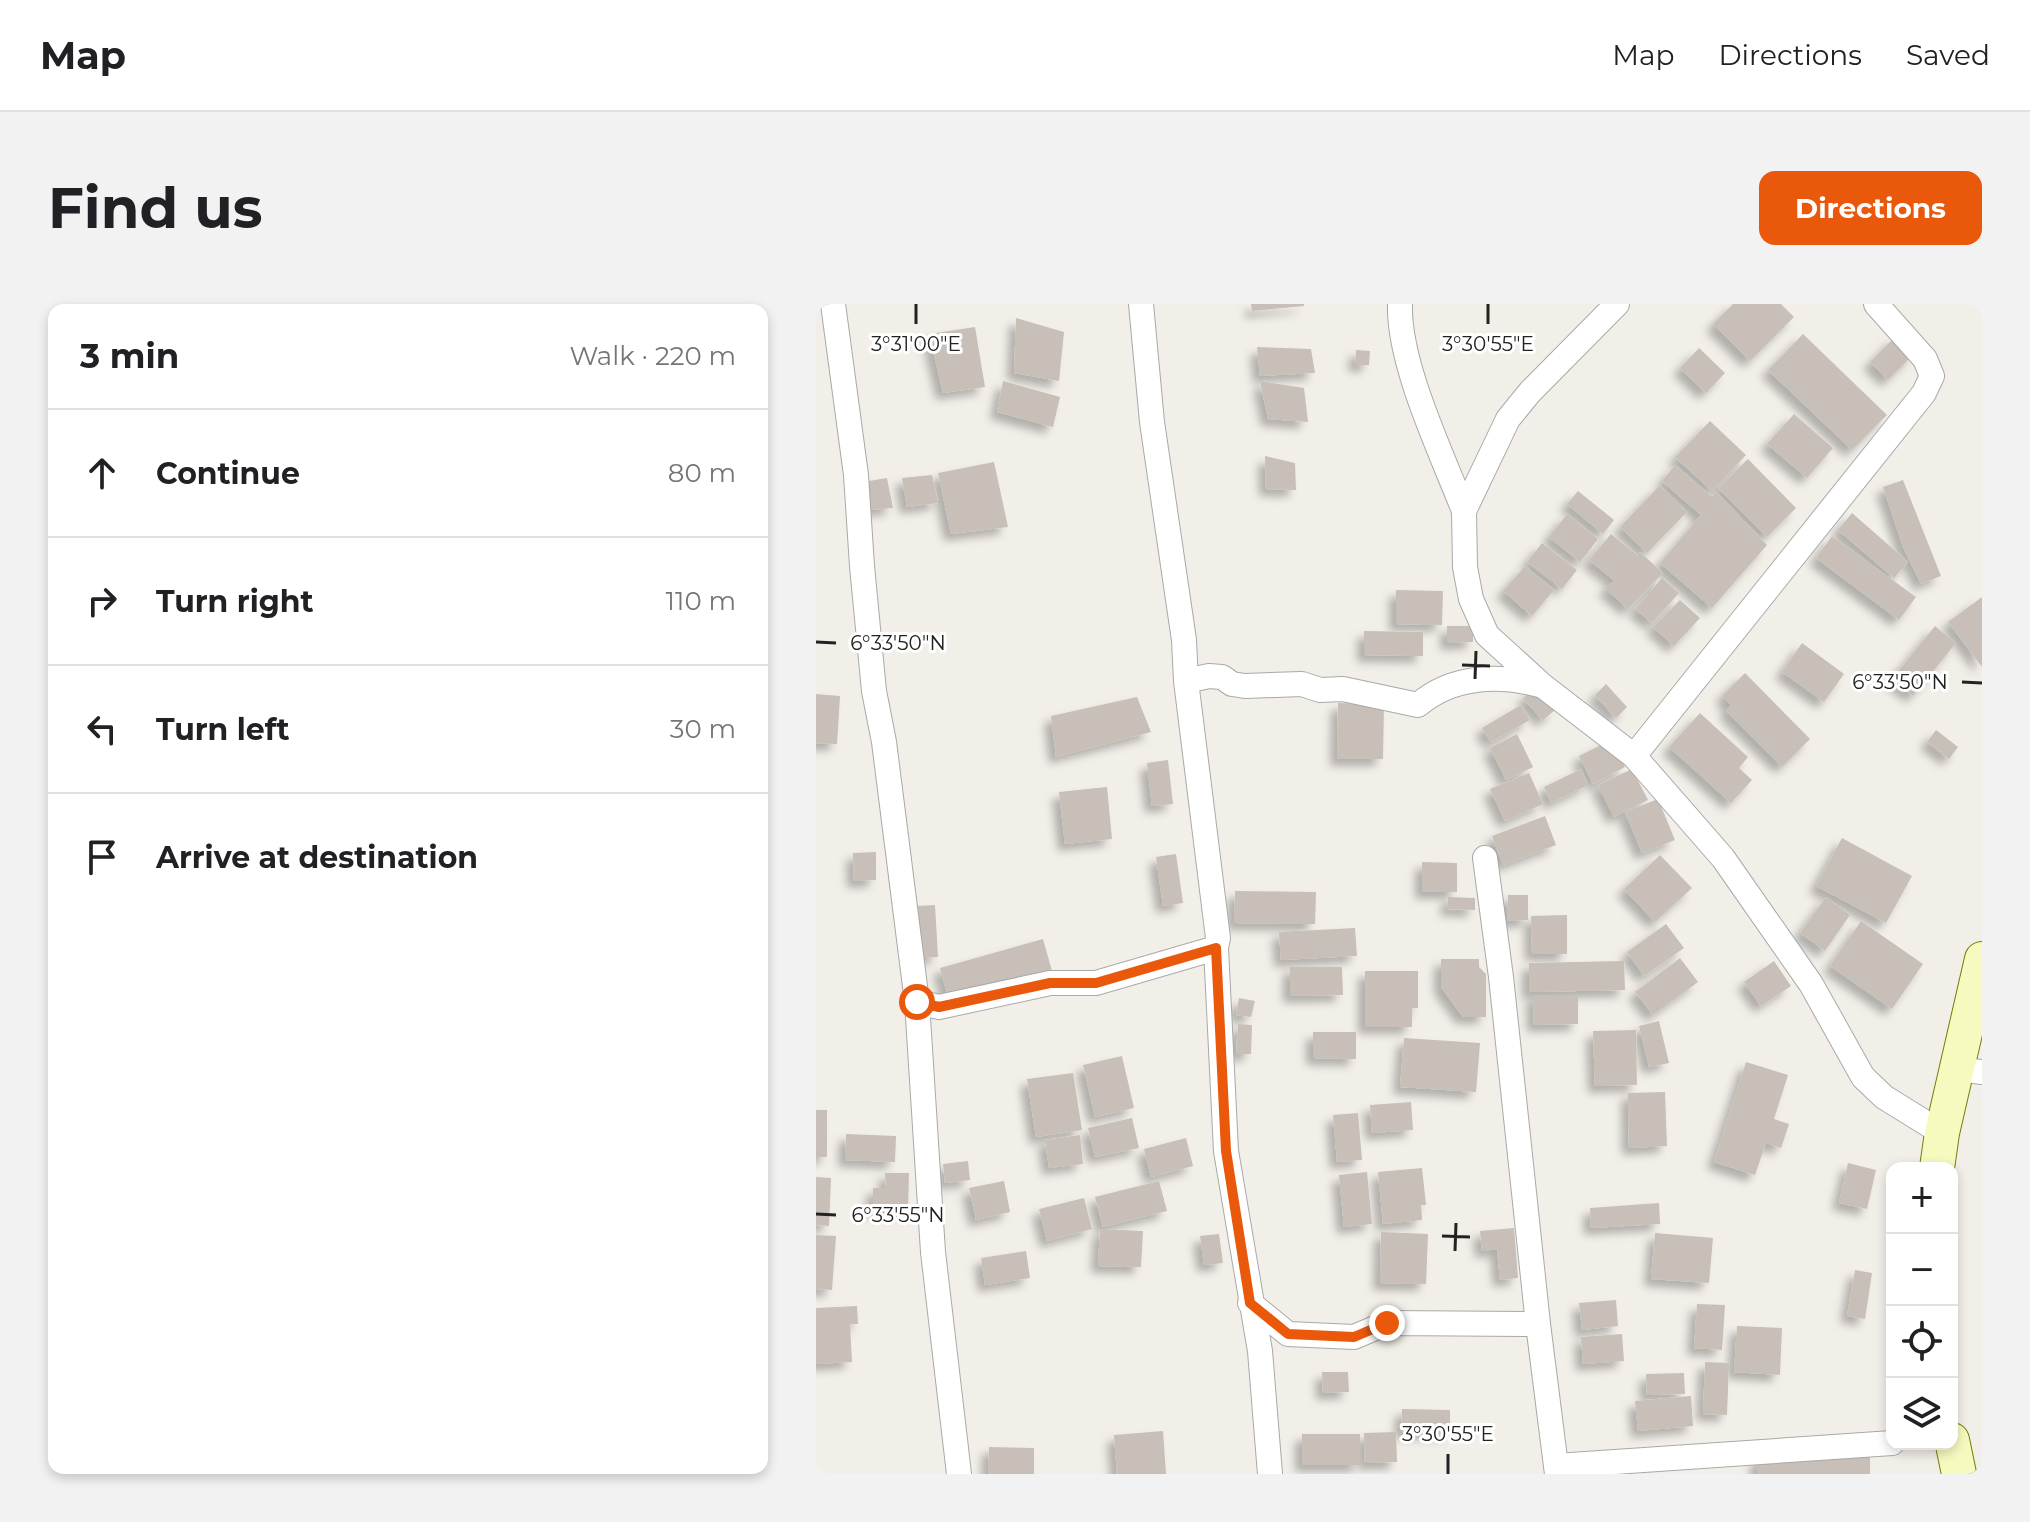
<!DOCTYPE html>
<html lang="en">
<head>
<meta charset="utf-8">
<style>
  body { margin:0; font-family:Montserrat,sans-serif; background:#f2f2f2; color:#202124 }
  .controls { position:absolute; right:24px; bottom:24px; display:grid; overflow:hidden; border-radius:16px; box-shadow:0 4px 12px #0003 }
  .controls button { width:72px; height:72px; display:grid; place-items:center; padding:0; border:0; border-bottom:2px solid #e0e0e0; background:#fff; color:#202124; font:40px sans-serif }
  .stop { position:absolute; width:24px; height:24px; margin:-18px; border:6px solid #ea580c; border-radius:50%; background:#fff }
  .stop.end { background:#ea580c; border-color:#fff; box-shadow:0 2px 8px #0008 }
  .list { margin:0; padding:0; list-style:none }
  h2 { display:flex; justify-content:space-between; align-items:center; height:104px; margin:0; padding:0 32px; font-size:34px }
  h2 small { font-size:26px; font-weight:400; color:#757577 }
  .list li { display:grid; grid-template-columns:52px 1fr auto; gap:24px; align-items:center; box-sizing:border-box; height:128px; padding:0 32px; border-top:2px solid #e0e0e0 }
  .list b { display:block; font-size:30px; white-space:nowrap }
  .list em { font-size:26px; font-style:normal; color:#757577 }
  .icon { flex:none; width:44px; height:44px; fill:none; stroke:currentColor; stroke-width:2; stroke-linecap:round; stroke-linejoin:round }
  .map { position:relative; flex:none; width:1166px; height:1170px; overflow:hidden; border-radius:16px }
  header { display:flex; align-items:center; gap:48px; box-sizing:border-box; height:112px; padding:0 40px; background:#fff; border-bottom:2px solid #e0e0e0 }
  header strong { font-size:38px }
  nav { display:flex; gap:44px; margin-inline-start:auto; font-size:28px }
  .intro { display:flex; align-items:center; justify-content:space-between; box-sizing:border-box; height:192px; padding:0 48px }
  h1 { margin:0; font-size:56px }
  .button { padding:20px 36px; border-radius:16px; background:#ea580c; color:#fff; font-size:28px; font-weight:700 }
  main { display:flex; gap:48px; padding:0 48px }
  aside { flex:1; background:#fff; border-radius:16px; box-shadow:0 4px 12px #0003 }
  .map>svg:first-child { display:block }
  .building { fill:#c7bfb8; filter:url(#shadow) }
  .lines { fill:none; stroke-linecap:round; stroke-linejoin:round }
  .street-casing { stroke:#a9a9a9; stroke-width:26 }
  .secondary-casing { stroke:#707d05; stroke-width:36 }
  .street { stroke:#fff; stroke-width:24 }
  .secondary { stroke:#f7fabf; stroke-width:34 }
  .route { stroke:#ea580c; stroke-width:10 }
  .ticks { fill:none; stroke:#222; stroke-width:3 }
  .ticks-label { font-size:20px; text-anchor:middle; fill:#222; stroke:#fff; stroke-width:6; stroke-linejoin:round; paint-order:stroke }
</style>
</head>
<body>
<header>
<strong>Map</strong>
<nav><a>Map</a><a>Directions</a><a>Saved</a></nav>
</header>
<div class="intro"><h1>Find us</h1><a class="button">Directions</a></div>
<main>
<aside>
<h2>3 min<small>Walk · 220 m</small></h2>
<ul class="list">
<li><svg class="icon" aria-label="ahead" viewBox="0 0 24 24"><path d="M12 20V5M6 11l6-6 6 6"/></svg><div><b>Continue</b></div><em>80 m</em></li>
<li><svg class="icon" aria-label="right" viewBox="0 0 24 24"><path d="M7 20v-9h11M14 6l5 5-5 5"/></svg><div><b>Turn right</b></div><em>110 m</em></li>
<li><svg class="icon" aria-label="left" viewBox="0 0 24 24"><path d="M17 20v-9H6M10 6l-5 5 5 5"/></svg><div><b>Turn left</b></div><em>30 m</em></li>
<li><svg class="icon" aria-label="arrive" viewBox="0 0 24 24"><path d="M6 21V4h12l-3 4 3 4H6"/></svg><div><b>Arrive at destination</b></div></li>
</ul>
</aside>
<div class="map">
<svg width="1166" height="1170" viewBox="0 0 1166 1170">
  <defs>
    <filter id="shadow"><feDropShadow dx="-7" dy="7" stdDeviation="4" flood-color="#0004"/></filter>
  </defs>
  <rect width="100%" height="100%" fill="#f2efe9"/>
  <path class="building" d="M435,0H488V2L436,7Z
    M917,0H965L978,13L934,57L897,20Z
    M200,14L248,28L243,77L198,69Z
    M159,23L169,83L127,89L113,30Z
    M987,30L1071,111L1036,146L952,66Z
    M1080,32L1098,50L1072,76L1054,58Z
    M441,43L495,45L499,69L444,72Z
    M883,44L909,69L890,89L864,64Z
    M540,46L554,47L553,61H539Z
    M187,77L244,93L237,123L181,108Z
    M444,77L488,84L492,118L452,115Z
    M978,110L1017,144L991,174L951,140Z
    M894,117L930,151L896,187L859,153Z
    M449,152L479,159L480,186L450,185Z
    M932,155L980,204L951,233L902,184Z
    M178,158L192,223L135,230L122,169Z
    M859,161L896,193L900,188L951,241L896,304L844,259L885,211L846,177Z
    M116,171L122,199L91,203L86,174Z
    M71,174L77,204L53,206L47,178Z
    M1087,176L1125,272L1105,280L1087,243L1067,183Z
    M844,181L871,208L831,249L804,223Z
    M762,187L798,216L787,230L751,200Z
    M1036,209L1092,258L1078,274L1022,226Z
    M751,210L782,235L764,258L733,233Z
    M795,230L821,251L824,248L847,269L812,305L789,284L799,277L773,256Z
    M1016,232L1100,293L1083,316L1000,254Z
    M726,239L761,266L746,285L711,258Z
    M709,262L738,286L716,312L687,287Z
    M846,274L863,289L836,319L819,305Z
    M580,286L627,287L626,321L580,320Z
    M1166,293V363L1132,318Z
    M864,296L884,314L858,342L837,323Z
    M631,322H657V338L631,339Z
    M1119,322L1140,339L1097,392L1076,375Z
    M548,327L607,328V352L548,351Z
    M986,339L1028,370L1008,398L966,368Z
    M929,369L994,435L966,463L910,407L915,401L906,392Z
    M790,380L811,403L800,414L779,391Z
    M719,384L739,406L727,416L707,394Z
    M0,390L24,392L21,440L0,439Z
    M321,393L335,428L240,453L235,412Z
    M522,399L568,400L567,455H521Z
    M705,401L714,416L675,438L666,424Z
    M884,409L932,453L923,464L936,476L915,499L853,443Z
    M1120,426L1142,443L1133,455L1111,438Z
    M701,430L717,463L690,476L674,444Z
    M795,436L809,463L777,480L763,452Z
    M352,456L357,500L336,502L331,459Z
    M765,465L772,481L735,499L728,483Z
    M816,465L832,496L798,513L782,481Z
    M713,469L727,500L689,517L674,485Z
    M291,483L296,535L249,540L243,488Z
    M842,495L859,536L826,549L809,508Z
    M729,512L740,541L687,561L676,532Z
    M1026,534L1096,572L1070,619L1000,582Z
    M60,548V576L38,577L37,549Z
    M360,550L367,599L347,602L340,553Z
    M844,551L876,584L839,618L808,585Z
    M606,558L641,559V588H606Z
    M419,587L500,588L499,620L418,619Z
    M692,591H712V616L691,617Z
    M632,593L659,594V606L631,605Z
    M1010,593L1034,611L1009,647L984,629Z
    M119,601L122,653L105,654L102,602Z
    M751,611V650H716L715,612Z
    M1045,617L1107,660L1076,705L1014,662Z
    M850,620L868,644L828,672L811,648Z
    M539,624L541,652L465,656L463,628Z
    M227,635L236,667L133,697L124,664Z
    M864,654L882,678L837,711L819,688Z
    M625,655H663V663L670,670V713H647L625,683Z
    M808,657L809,686L713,688V659Z
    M958,657L975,682L945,702L928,678Z
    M474,663H526L527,691L474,692Z
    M549,667H602V704H596V723H549Z
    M717,691H762V720L718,721Z
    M423,694L439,697L435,713L420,711Z
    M843,717L853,759L833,763L823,722Z
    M422,720L436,721L435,750H420Z
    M820,726L821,781L779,782L777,727Z
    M497,728H540V755L497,754Z
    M588,734L664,739L660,788L584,783Z
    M306,752L318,804L279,813L267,761Z
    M930,758L972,771L958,815L973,820L965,844L950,839L939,871L898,858Z
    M257,769L266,826L220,833L211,775Z
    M849,788L851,842L813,844L812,789Z
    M595,798L597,826L556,829L554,801Z
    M0,806H11V853H0Z
    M542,809L546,856L521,858L517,811Z
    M316,814L323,844L279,853L272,824Z
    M30,830L80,832L79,858L29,856Z
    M264,831L267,860L233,864L229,836Z
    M370,834L377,862L335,873L328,845Z
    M152,857L154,876L129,879L127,860Z
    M1032,859L1060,866L1051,905L1023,899Z
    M606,864L610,901H605L606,916L567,920L562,868Z
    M551,868L556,920L528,923L523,871Z
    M69,869H93L92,906H57V884H70Z
    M0,873L15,874L13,922L0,921Z
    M188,877L194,908L160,916L153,884Z
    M343,877L351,907L287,923L279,893Z
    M268,894L276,925L231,937L223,905Z
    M843,899L844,920L775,924L774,904Z
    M698,924L702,974L684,976L681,945L666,947L664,927Z
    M284,925L327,927L325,963L282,962Z
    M565,928L612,930L610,980L564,979Z
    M839,929L897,934L893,979L835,975Z
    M403,930L407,959L388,961L384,932Z
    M0,931L20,932L16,986L0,985Z
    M210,947L214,974L169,981L165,954Z
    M1039,966L1056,969L1049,1015L1031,1012Z
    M800,996L802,1022L766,1026L763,999Z
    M881,1000L909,1001L906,1046L878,1044Z
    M41,1002L42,1020H34L36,1058L0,1060V1004Z
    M921,1022L966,1024L964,1071L918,1068Z
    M806,1030L808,1057L767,1060L765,1033Z
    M889,1058L913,1059L911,1111L887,1110Z
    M506,1068H532L533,1088L507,1089Z
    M868,1069L869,1090L831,1091L830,1070Z
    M875,1092L877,1122L822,1127L819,1097Z
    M586,1105L634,1106V1129L585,1128Z
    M347,1127L350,1170H301L298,1131Z
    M580,1128L581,1158L549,1159L548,1129Z
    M486,1130H544V1161H486Z
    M173,1143L218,1144V1170H172Z
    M941,1153H1054V1170H941Z"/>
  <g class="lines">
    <g class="street-casing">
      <path id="street" d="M17,0L40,171L46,262L58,387L68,438L101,698L117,948L143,1170
        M325,0L336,118L368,336L370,377L393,372L406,373L416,380L429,382L486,380L504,386L527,385L602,401C637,371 684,370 727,382
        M584,0C582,60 626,150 648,207
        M801,0L714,88L692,115L648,207L649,263L655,295L671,331L727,382L818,452L907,554L995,680L1047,773L1068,793L1126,829
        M818,452L1108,89L1116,72L1109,55L1060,0
        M669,554L685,673L722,1020L741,1170
        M400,644L410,847L444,1047L454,1170
        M101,698L123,703L234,679H280L400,644L402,634L370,377
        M1142,765L1166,768
        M434,999L472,1030L538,1033L571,1019L722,1020
        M740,1162L1076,1139"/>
    </g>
    <g class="secondary-casing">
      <path id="secondary" d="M1121,864L1126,829L1166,655
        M1136,1136L1143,1170"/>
    </g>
    <use href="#street" class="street"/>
    <use href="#secondary" class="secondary"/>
  </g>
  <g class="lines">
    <path class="route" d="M101,698L123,703L234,679H280L400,644L410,847L434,999L472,1030L538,1033L571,1019"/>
  </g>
  <path class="ticks" d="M100,20V0M672,20V0M0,338L20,339M646,361L674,362M659,375L660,347M1146,378L1166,379M0,910L20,911M626,932L654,933M639,947L640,919M632,1170V1150"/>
  <g class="ticks-label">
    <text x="100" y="47">3°31'00"E</text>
    <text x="672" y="47">3°30'55"E</text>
    <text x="82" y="346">6°33'50"N</text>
    <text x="1084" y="385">6°33'50"N</text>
    <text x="82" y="918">6°33'55"N</text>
    <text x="632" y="1137">3°30'55"E</text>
  </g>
</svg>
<div class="controls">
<button>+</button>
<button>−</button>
<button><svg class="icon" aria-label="locate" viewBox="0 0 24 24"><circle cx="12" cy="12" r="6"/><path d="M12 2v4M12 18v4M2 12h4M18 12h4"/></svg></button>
<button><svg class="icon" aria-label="layers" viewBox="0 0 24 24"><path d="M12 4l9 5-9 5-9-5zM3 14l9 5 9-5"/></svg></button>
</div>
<div class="stop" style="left:101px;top:698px"></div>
<div class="stop end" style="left:571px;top:1019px"></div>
</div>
</main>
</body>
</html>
